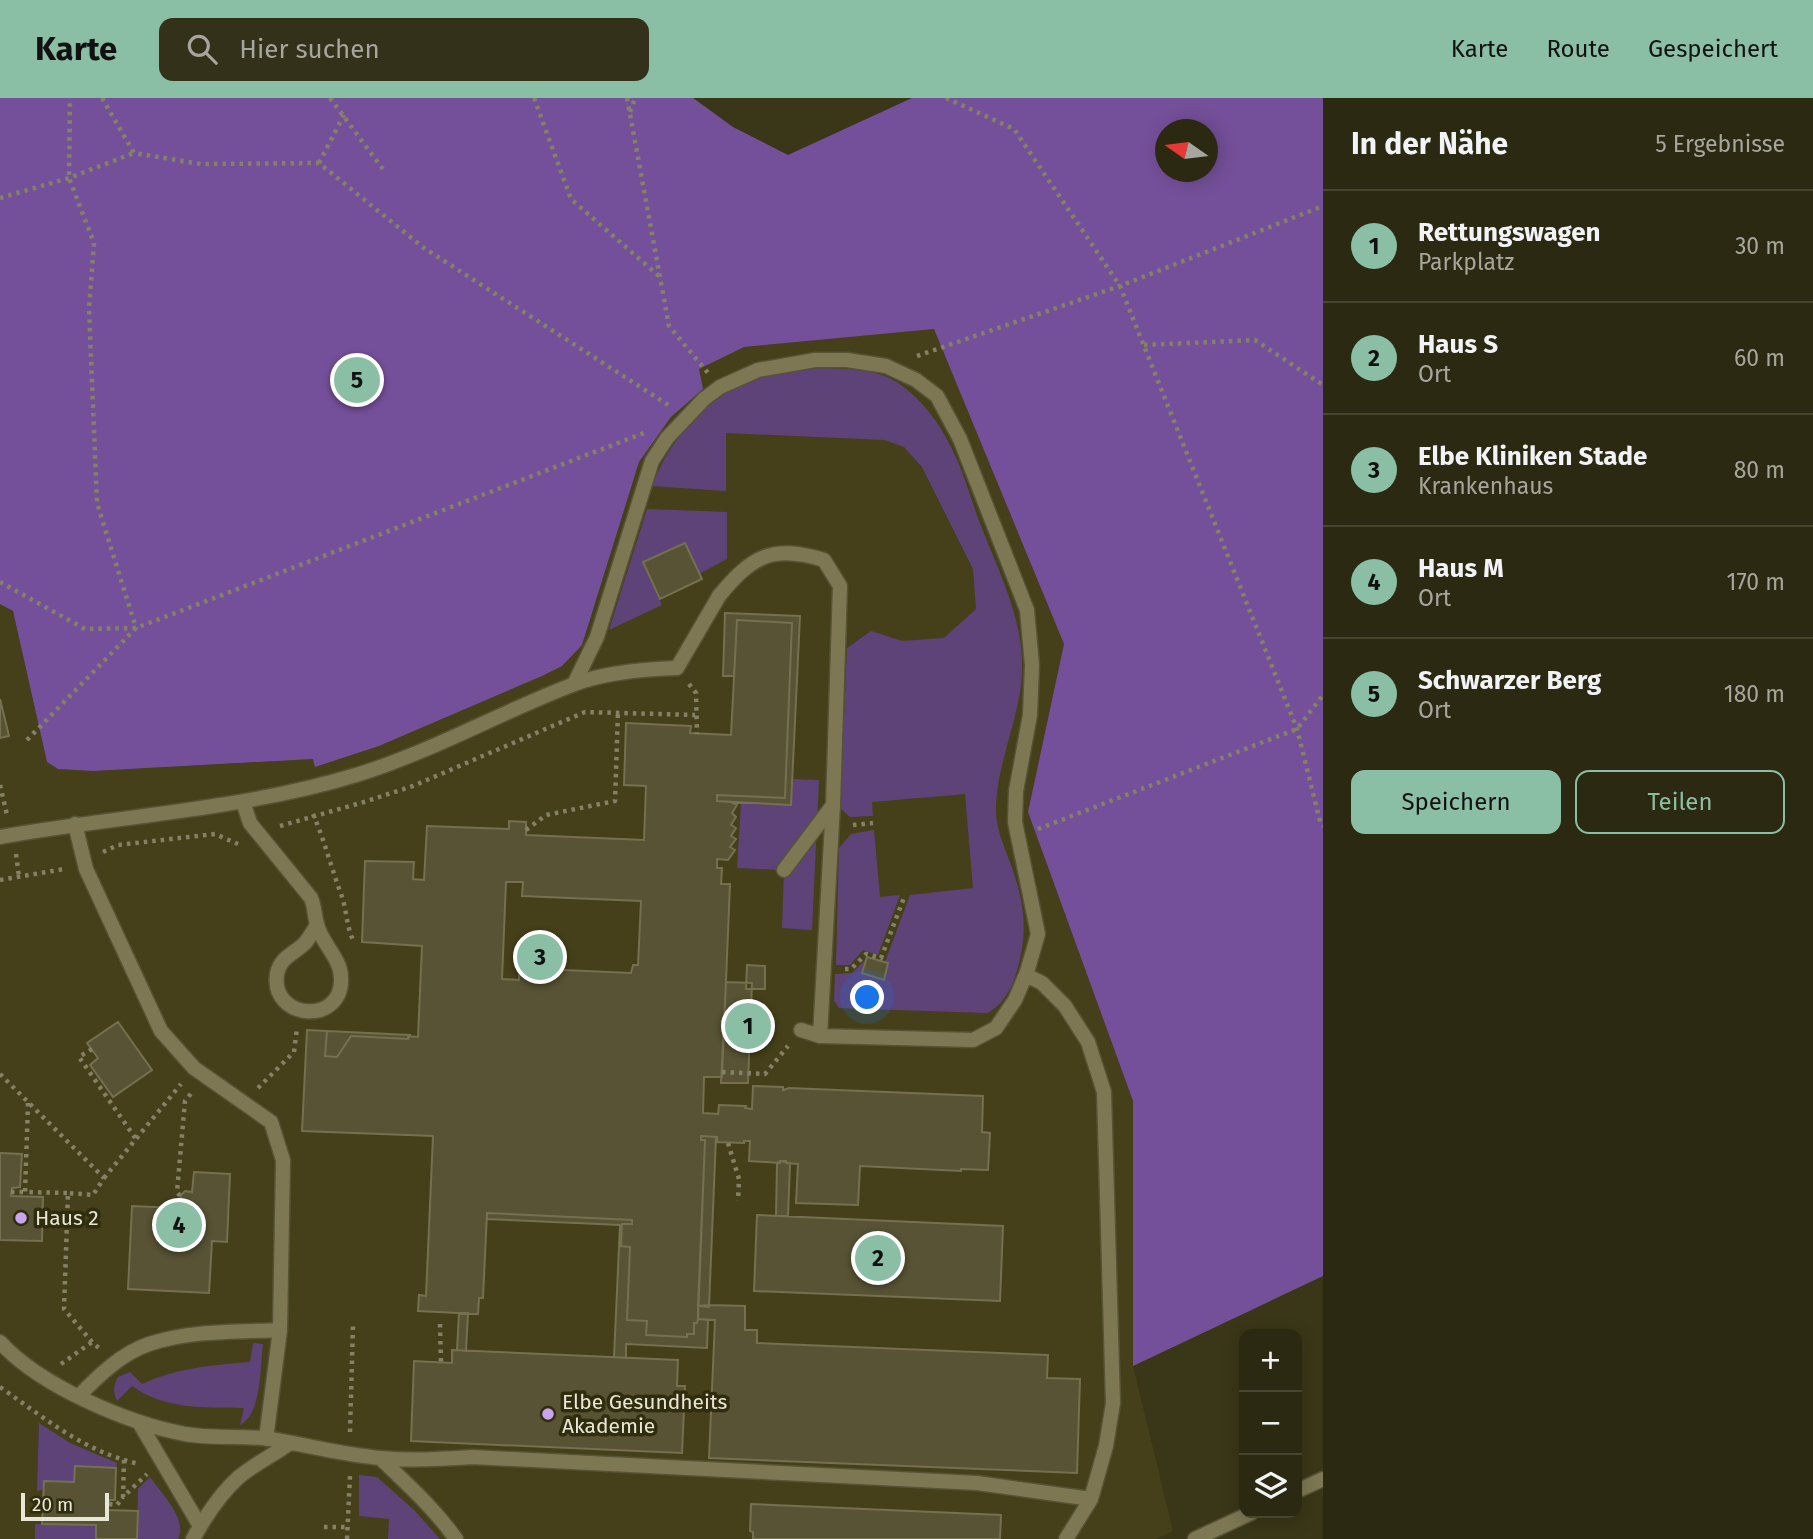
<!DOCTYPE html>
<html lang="de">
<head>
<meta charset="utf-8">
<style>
  body { margin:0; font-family:"Fira Sans",sans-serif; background:#34311b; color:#f1f3f6 }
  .controls { position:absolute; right:21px; bottom:21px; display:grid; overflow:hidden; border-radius:14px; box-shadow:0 4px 18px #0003 }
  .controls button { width:63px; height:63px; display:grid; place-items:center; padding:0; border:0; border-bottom:2px solid #484532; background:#2c2912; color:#f1f3f6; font:35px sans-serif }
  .compass { position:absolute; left:1155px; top:21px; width:63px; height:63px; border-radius:50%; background:#2c2912; box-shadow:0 4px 18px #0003; rotate:284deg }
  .scale { position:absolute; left:21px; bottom:18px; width:88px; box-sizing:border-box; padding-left:7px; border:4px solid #e8e6d5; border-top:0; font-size:19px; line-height:24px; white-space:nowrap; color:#e8e6d5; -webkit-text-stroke:5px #302c0e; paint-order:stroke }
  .you { position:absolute; left:868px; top:900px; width:24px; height:24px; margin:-18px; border:5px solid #fff; border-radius:50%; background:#1a73e8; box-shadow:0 0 0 10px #1a73e833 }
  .badge { display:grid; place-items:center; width:46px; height:46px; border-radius:50%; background:#8abfa5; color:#111; font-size:23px; font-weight:700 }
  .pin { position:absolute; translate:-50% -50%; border:4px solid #fff; box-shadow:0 2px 7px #0006 }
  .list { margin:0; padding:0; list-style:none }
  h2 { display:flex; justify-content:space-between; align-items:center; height:91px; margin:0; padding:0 28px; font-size:30px }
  h2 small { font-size:23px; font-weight:400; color:#a6a69f }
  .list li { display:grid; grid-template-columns:46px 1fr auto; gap:21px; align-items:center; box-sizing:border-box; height:112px; padding:0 28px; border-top:2px solid #484532 }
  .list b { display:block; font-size:26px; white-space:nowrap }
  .list p { margin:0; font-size:23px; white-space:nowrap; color:#a6a69f }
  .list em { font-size:23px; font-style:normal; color:#a6a69f }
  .actions { display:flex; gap:14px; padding:21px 28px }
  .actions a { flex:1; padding:16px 0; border:2px solid #8abfa5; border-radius:14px; text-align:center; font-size:24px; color:#8abfa5 }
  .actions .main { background:#8abfa5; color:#111 }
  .icon { flex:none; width:38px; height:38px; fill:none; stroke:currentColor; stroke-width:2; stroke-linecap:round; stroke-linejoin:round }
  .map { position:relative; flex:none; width:1323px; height:1441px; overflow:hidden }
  header { display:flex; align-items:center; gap:42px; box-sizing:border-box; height:98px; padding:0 35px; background:#8abfa5; color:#111 }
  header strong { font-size:33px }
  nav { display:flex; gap:38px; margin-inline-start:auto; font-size:24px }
  .search { width:490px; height:63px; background:#34311b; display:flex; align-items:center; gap:18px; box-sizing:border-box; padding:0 24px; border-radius:14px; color:#a6a69f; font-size:26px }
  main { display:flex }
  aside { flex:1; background:#2c2912 }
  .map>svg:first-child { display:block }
  .built { fill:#454019 }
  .green { fill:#5e4379 }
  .forest { fill:#75509a; fill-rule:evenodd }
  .building { fill:#575334; stroke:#747050; stroke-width:2; fill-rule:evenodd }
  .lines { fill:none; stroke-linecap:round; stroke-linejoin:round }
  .service-casing { stroke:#565336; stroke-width:17 }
  .minor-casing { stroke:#565336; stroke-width:17 }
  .path { stroke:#848168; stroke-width:4.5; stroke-dasharray:3.5 5; stroke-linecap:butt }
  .service { stroke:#7d7853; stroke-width:14 }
  .minor { stroke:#7d7853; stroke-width:14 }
  .poi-dot { fill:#c8a5ee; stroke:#302c0e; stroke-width:2.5 }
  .labels { text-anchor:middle; stroke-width:7; stroke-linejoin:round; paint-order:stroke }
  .poi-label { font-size:21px; fill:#e8e6d5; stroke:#302c0e; text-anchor:start }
</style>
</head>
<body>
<header>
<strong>Karte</strong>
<div class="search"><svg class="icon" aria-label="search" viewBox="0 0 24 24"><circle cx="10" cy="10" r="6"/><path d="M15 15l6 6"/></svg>Hier suchen</div>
<nav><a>Karte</a><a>Route</a><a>Gespeichert</a></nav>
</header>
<main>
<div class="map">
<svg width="1323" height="1441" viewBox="0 0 1323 1441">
  <rect width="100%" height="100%" fill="#3a3718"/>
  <path class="built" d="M934,231L1064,546L1028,714L1133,1003V1268L1173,1433L1156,1441H0V506L13,513L47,664L58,671L93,673L314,661L315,669L379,648L542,578L582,547L639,364L671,319L703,291L698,271L744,249Z"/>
  <path class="green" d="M815,270C844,271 877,269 901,287C923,303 939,325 951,349C963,372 970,398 979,423C998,472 1024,521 1022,574C1020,622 995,667 996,715C997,735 1006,752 1012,770C1026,810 1028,838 1015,879C1010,893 1001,909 987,915L839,910L834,903L835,876L852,875L865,862L862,875L884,881L888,865L885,864L910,797L973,790L965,696L872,704L873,718L850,719L840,710L847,550L871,533L902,543L944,540L976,511L973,471L922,369L904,349L885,342L726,335V393L652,388C671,339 709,295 760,278C777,273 797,273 815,270Z
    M647,411L727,414V461L699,476L643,465L662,507L609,532Z
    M792,681L819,682L812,832L782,830L784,772L737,770L741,705L790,707Z
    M874,732L880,799L900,797L878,857L863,852L850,867H836L839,750L851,736Z
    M253,1245L263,1246C260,1269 262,1316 240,1327L244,1310C205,1309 165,1312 132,1288L117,1303C113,1294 113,1288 118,1279L130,1274L142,1286C176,1270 213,1267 250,1264Z
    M39,1325L70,1345L117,1365L116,1370L75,1368L74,1384L37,1393Z
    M359,1377L377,1379L414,1412L440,1441H388L389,1421L359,1418Z
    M150,1379C161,1395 188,1421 178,1441H137L138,1391Z
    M35,1426L96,1427V1441H35Z"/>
  <path class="forest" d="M0,0H693L733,29L788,57L912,0H1323V1178L1133,1268V1003L1028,714L1064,546L934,231L744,249L699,271L703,291L671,319L639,364L582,547L562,568L542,578L379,648L315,669L313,661L93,673L58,671L47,664L13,513L0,506ZM1166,32H1208V74H1166Z"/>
  <path class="building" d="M685,445L702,481L660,501L643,464Z
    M725,515L800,518L791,707L717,703V697L785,700L792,525L737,522L734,578H723Z
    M737,522L792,525L785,700L717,697V703L731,704L737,707L732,715L736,719L731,727L736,730L731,738L736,741L730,749L735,752L728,762L717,761V770H722L721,786H730L722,979H704L703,1015L718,1016L719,1007L746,1008L745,1010L752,1011L753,988L783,989V992L789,990L983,998L982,1034L990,1035L988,1072L961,1071V1073L860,1068L858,1107L796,1105L798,1066L786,1065V1063H780V1065L749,1063L750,1043H744V1045L717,1044V1039L701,1038V1042H705L698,1221L697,1225H694V1236H687V1239L646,1237L647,1223L627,1222L630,1149L621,1148L622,1126H632V1122L487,1115L483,1200H479L478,1216L418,1213L419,1197L426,1198L433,1038L302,1033L307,932L327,933L325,958L337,959L351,938L408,941V938L418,939L422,848L362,844L365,763L414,764L413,781L424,782L427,728L509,731V723L526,724V737L644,742L646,688L624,687L626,625L691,628L690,635L731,637ZM506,784H523L522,798L641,803L638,867H633L631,875L519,870V882L502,881Z
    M0,601L9,638L0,640Z
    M867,859L888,865L884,882L862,875Z
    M747,867L765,868V891H746Z
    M726,884L752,885L748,985H721Z
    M118,924L152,972L113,999L90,967L98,960L87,945Z
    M327,933L410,937V938L408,941L351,938L337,959L325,958Z
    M701,1038L716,1039L709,1209L698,1208L705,1042H701Z
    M0,1055L22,1056L20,1089L12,1090L11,1098L43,1099L42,1143L0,1142Z
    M780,1063L790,1065L788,1118H776L777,1065Z
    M194,1074L230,1076L227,1144L212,1143L209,1195L128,1191L132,1108L177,1110L186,1102H183L180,1098L185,1093L192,1094Z
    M487,1115L632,1122V1126H622L621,1148L630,1149L627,1222L647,1223L646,1237L687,1239V1236H694V1225H697L698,1221L708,1222L707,1250L626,1246V1260L614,1259L620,1127L487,1121Z
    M757,1117L1003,1128L1000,1203L754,1193Z
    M709,1207L745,1208V1232H757V1245L1048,1257L1047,1280L1080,1281L1077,1375L709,1360L715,1222L698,1221V1208Z
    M459,1215H468L466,1253L457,1252Z
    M452,1252L678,1262L677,1288H685L682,1355L411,1343L414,1263L452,1265Z
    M75,1368L116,1370L115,1402H109L108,1412L138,1413L137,1441H96V1427L42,1426L44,1383L74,1384Z
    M751,1406L1001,1417L1000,1441H753V1434L750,1433Z"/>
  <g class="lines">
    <g class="service-casing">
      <path id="service" d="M719,498C752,458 772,446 824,462L840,488L833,707L820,938
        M574,586L597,539L652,363L667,340L704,301L720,289L758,272L815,262H847L886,268L916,282L937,298L960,341L1027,512L1032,567L1030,617L1016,693L1015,724L1038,836L1027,874L1015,902L996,930L973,942L820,938L801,932
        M243,704L250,725L311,800C315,809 314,817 317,826C321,845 341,860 341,880C343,928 270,922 277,876C280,859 294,856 305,845C310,839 313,833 317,827
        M75,726L86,771L161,933L194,970L271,1024L283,1062L280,1232L266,1341
        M784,772L833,707
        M1026,877L1042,885L1065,908L1088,944L1104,994L1113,1305L1106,1348L1091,1401L1066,1441
        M0,1244C40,1288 127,1325 185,1336C213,1341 242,1337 270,1341C307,1347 344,1357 381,1360C412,1363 442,1361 472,1359L977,1385L1091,1401
        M79,1298C98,1278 122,1255 149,1246C191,1232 237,1234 280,1232
        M140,1326L200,1428
        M380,1360C407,1386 434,1410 456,1441
        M193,1441C205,1419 220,1396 239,1379C253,1367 275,1356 290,1345"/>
    </g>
    <g class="minor-casing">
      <path id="minor" d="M0,739C118,718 241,712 356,677C431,654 499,615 572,587C602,575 644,571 677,570L719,498
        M1297,1393L1323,1381
        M1195,1441L1251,1415"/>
    </g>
    <path class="path" d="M102,0L134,55L201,66L319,65L424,150L670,308
      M330,0L385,74
      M534,0L571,101L660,179
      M627,0L669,228L708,275
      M946,0L1014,31L1120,188L1297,631L1321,727L1323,728
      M630,14L635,0
      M319,65L344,17
      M0,100L69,80L134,55
      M1144,247L1255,242L1323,287
      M917,258L1120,188L1323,108
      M0,484L85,531L136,530L644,335
      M689,586L696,595L697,636
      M27,642L136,530L97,405L89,211L94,145L69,80L70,0
      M0,687L7,717
      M313,716C324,741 331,769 341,796C347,811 346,829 354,844
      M853,727L873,725
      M280,728L364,704L413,688L585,614L695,617
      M1038,731L1297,631L1323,597
      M526,732L546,717L615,703L618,613
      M103,754L118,747L215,736L238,746
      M16,756L19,779
      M0,782L64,771
      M845,871H851L866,856L881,860L905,797
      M92,951L79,959L136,1041
      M722,974L765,976L788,948
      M0,976L104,1080L93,1097L68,1095L64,1211L92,1244L100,1251
      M258,990L294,954L297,930
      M28,1005L25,1094L68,1095
      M728,1045L739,1081L738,1103
      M104,1080L181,986
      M11,1094H25
      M180,1098L177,1094L185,1003L193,993
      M440,1226L441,1264
      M61,1266L92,1244
      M0,1289C46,1321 83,1353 139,1366
      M350,1334L353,1227
      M124,1362L123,1399L147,1376
      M109,1406L117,1407L123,1399
      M324,1429H348
      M347,1441L350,1378"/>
    <use href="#service" class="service"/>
    <use href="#minor" class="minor"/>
  </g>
  <g class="poi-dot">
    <circle cx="21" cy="1120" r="7"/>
    <circle cx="548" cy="1316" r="7"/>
  </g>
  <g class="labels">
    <g class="poi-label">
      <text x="35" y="1127">Haus 2</text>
      <text x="562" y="1311">Elbe Gesundheits<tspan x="562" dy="24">Akademie</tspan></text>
    </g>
  </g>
</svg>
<div class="controls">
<button>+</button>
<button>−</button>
<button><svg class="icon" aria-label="layers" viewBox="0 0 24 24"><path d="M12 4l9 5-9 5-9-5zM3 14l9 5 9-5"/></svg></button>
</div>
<svg class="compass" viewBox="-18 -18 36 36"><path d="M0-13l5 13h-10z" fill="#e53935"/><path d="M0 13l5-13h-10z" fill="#a6a69f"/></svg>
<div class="scale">20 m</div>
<div class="you"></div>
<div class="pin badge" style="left:748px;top:928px">1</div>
<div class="pin badge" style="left:878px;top:1160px">2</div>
<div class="pin badge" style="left:540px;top:859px">3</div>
<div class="pin badge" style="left:179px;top:1127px">4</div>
<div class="pin badge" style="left:357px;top:282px">5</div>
</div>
<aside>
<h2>In der Nähe<small>5 Ergebnisse</small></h2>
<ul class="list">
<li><span class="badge">1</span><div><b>Rettungswagen</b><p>Parkplatz</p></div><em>30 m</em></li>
<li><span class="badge">2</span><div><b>Haus S</b><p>Ort</p></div><em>60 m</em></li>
<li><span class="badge">3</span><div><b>Elbe Kliniken Stade</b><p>Krankenhaus</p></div><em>80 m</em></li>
<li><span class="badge">4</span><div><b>Haus M</b><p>Ort</p></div><em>170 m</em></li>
<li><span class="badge">5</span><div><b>Schwarzer Berg</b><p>Ort</p></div><em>180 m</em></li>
</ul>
<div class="actions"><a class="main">Speichern</a><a>Teilen</a></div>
</aside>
</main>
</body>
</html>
